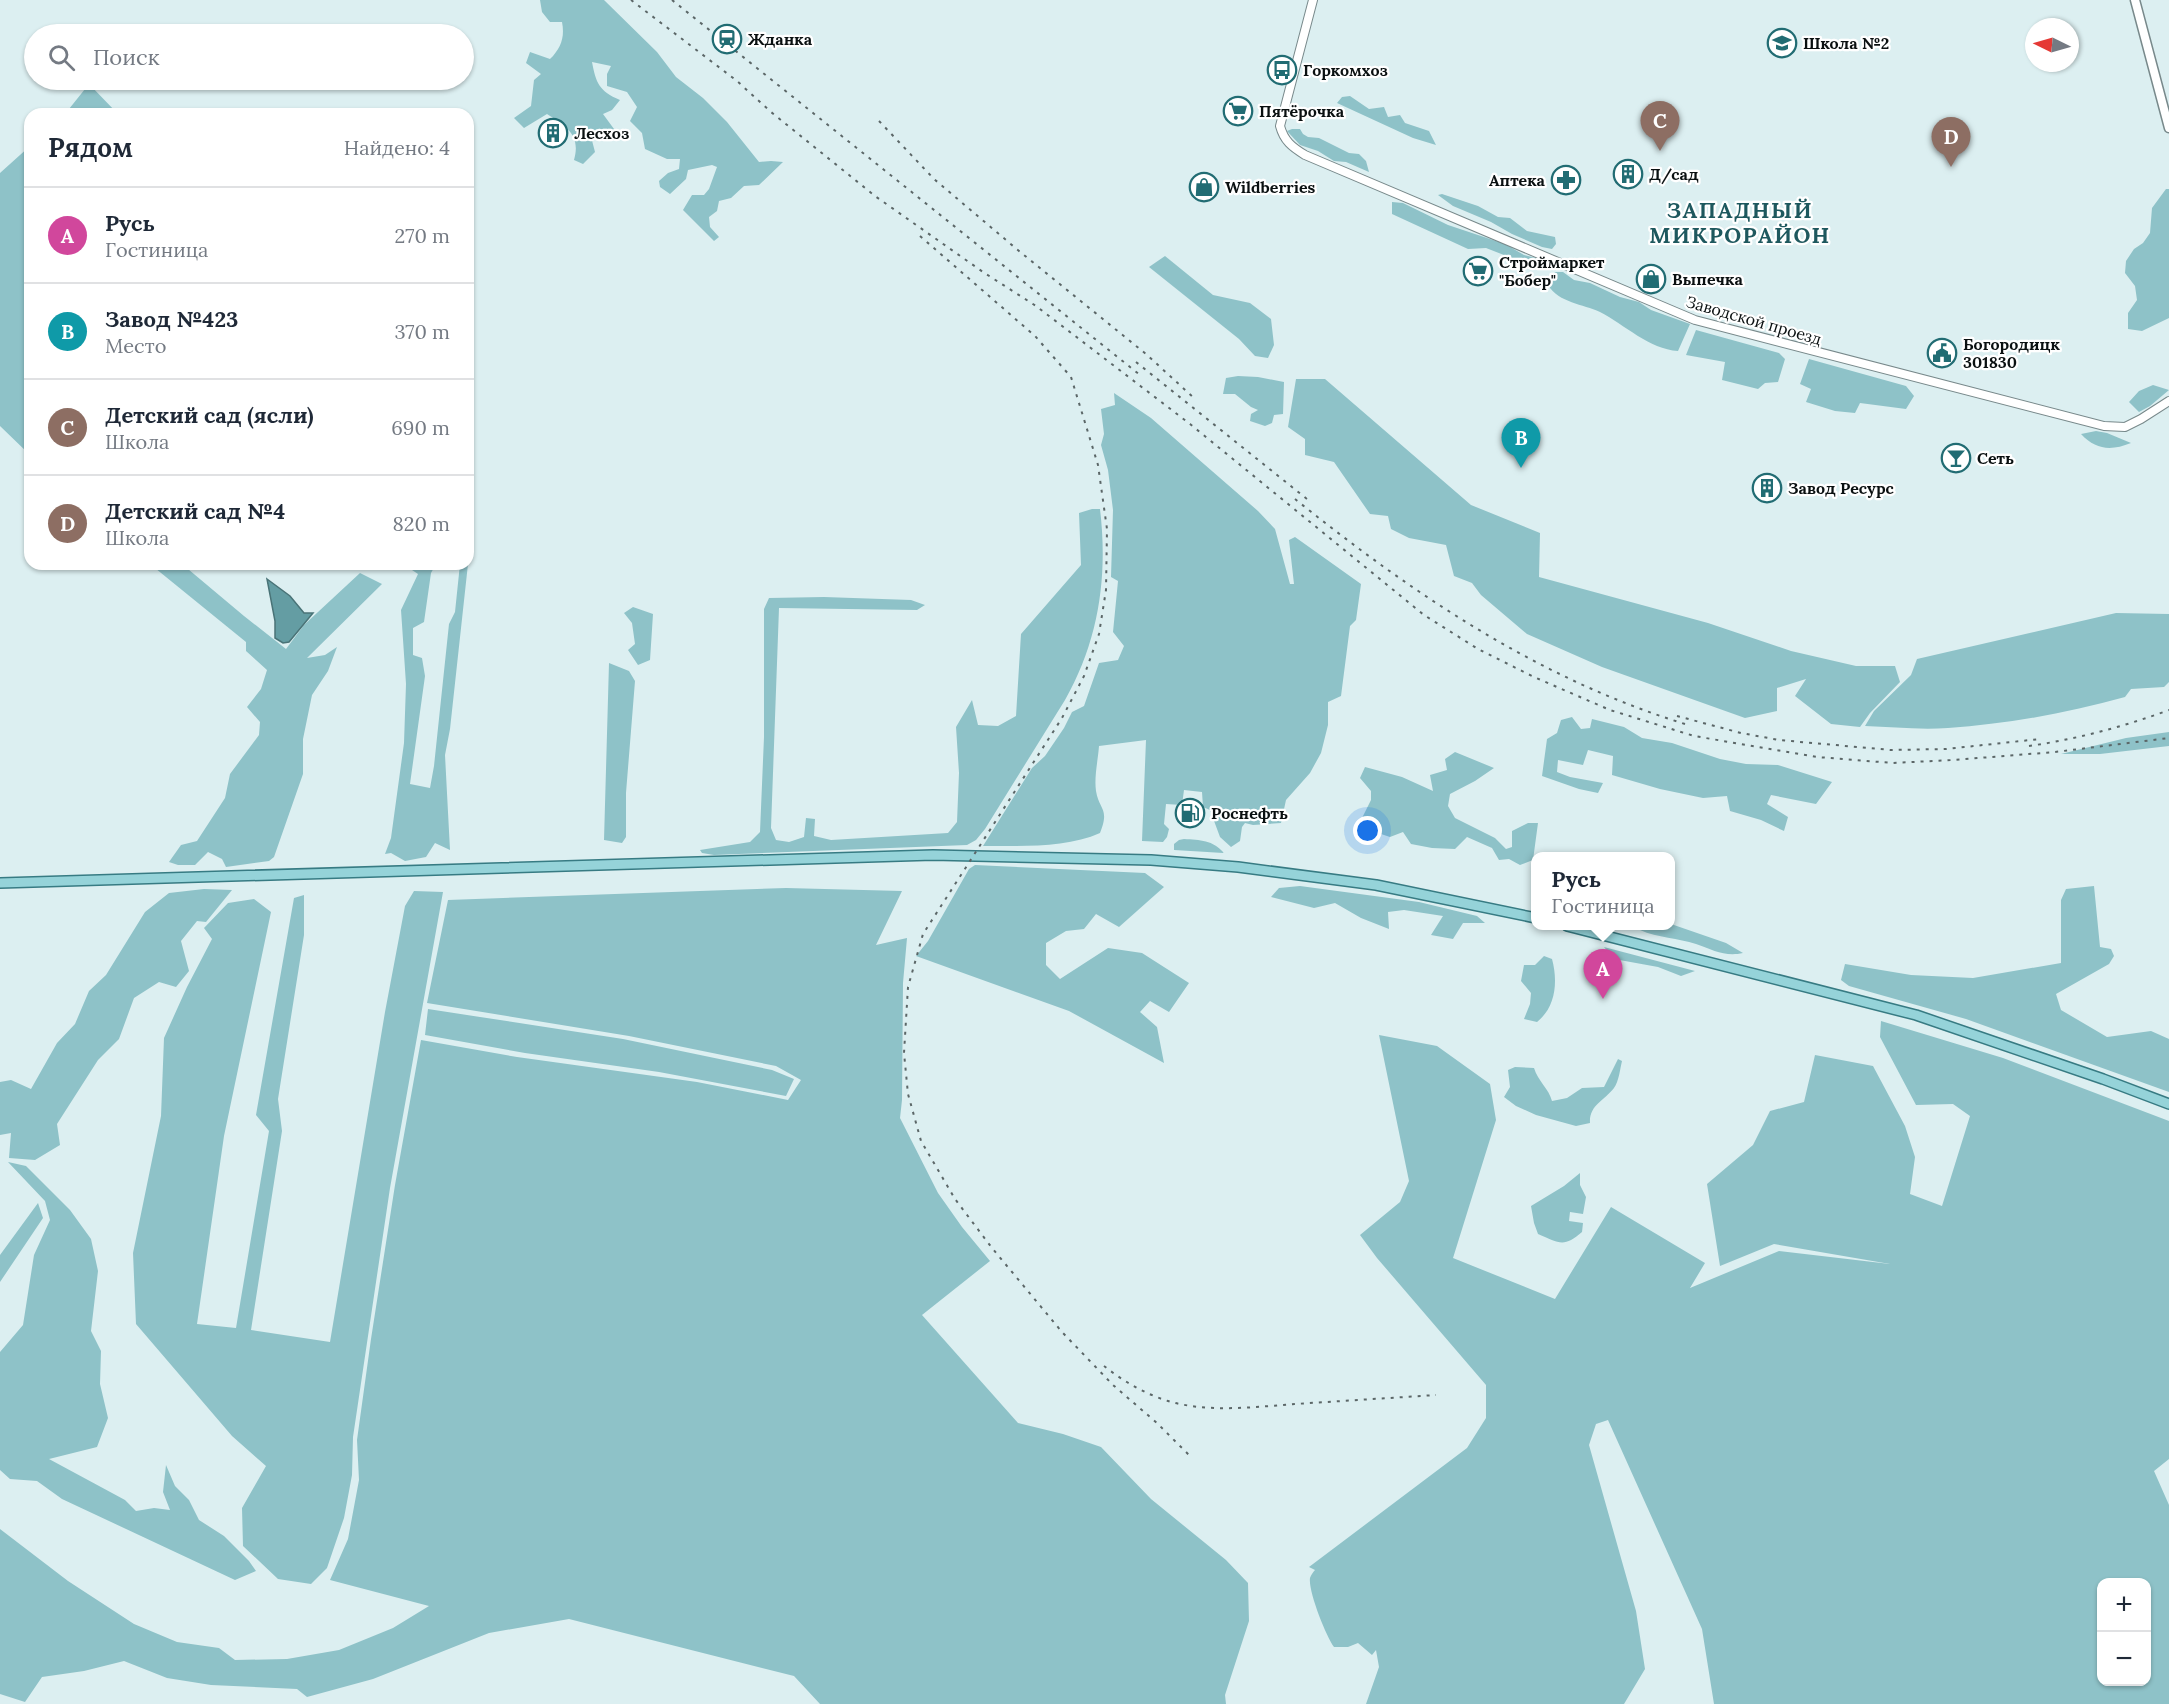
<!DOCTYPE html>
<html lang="ru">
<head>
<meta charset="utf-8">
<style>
  body { margin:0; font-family:Lora,serif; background:#f6f6f7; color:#1f2937 }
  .controls { position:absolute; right:18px; bottom:18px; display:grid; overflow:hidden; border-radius:12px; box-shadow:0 2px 4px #0004 }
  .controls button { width:54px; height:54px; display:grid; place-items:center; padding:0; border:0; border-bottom:2px solid #e0e1e3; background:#fff; color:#1f2937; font:30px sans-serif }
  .compass { position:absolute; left:2025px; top:18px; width:54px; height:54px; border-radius:50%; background:#fff; box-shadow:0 2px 4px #0004; rotate:275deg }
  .you { position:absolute; left:1368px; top:831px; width:21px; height:21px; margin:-15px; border:4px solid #fff; border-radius:50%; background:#1a73e8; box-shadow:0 0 0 9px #1a73e833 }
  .badge { display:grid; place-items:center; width:39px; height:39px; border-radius:50%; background:#d93025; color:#fff; font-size:20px; font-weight:700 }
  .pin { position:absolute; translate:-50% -50px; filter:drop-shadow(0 2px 3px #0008) }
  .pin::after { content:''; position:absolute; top:32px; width:21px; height:18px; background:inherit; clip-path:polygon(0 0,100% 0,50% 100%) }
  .popup { position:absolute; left:1531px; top:852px; width:144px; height:78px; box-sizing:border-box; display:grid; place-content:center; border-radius:12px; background:#fff; filter:drop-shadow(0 2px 4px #0005); font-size:20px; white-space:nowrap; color:#747a83 }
  .popup b { font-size:22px; color:#1f2937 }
  .popup::after { content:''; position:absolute; left:50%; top:100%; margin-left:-12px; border:12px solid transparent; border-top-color:#fff }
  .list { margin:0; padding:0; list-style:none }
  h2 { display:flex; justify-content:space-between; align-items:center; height:78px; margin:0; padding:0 24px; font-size:26px }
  h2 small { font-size:20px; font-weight:400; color:#747a83 }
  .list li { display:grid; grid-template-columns:39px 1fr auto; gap:18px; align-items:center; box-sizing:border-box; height:96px; padding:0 24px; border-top:2px solid #e0e1e3 }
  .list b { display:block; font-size:22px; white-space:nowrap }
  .list p { margin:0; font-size:20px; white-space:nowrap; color:#747a83 }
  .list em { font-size:20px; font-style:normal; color:#747a83 }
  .icon { flex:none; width:33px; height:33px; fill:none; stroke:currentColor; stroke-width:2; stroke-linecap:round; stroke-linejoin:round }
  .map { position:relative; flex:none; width:2169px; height:1704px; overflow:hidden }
  .search { position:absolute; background:#fff; box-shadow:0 2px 4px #0004; left:24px; top:24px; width:450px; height:66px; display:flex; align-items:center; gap:15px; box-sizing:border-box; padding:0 21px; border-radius:33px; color:#747a83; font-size:22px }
  .panel { position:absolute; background:#fff; box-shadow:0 2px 4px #0004; left:24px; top:108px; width:450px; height:462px; border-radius:18px }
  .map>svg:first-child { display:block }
  .green { fill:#8ec2c8; fill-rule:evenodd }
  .water { fill:#649da3; stroke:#497377; stroke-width:1.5 }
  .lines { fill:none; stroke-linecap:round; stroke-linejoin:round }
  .tertiary-casing { stroke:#78898b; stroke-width:10 }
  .secondary-casing { stroke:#78898b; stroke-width:11 }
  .primary-casing { stroke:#377b83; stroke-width:12 }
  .tertiary { stroke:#fff; stroke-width:8 }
  .secondary { stroke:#fff; stroke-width:8 }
  .primary { stroke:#95d3d9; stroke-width:9 }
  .rail { stroke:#5b6667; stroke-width:2; stroke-dasharray:3 6; stroke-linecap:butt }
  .labels { text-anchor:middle; stroke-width:4.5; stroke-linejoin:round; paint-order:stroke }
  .poi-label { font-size:16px; font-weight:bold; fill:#0a1011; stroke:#fff; text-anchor:start }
  .street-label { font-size:16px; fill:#0a1011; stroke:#fff }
  .district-label { font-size:22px; font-weight:bold; letter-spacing:1.5px; fill:#1e585e; stroke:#fff }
</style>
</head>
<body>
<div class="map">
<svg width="2169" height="1704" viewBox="0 0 2169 1704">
  <rect width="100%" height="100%" fill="#dceff1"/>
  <path class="green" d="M540,0H604L657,52L676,77L703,98L727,122L759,162L771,161L783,162L759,185L744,186L731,198L719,201L717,211L709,217L710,227L719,237L714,241L683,210L692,195H704L709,189L717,167L712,165L688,170L686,179L670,194L660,187L659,181L668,173L679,169L680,159H667L645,149L642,133L630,121L637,107L627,92L607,86V74L611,66L592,62C596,83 599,91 620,100L612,110L603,114L614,129L606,140L589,129L595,152L583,164L574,160C581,135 567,127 547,114L524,128L514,118L531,106L534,80L541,74L526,63L530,52L550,59C561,48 565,37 562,22H550L542,12Z
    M89,84L118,114H65Z
    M1350,96L1369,109L1384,107L1388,117L1400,115L1405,123L1429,131L1436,145L1413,138L1337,103L1342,97Z
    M1292,129H1300L1303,134L1308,137L1319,138L1349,153L1359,154L1366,161L1369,172L1346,162L1334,161L1318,151L1300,145L1287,131Z
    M30,146V455L0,426V173Z
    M2166,189H2169V318L2142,331L2128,329V313L2137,300L2135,286L2125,273L2126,261L2134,249L2143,243L2150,233L2152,208Z
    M1442,194L1478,206L1498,217L1510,218L1527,231L1555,237L1556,244L1552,249L1542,247L1512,234L1491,222L1453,206L1438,195Z
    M1392,202L1403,203L1448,225L1505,244L1524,255L1536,258V263L1527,264L1486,248L1468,249L1392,214Z
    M1165,256L1213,295L1250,303L1271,319L1274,345L1268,358L1255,356L1239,339L1149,267Z
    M1555,272H1563L1574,280L1590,283L1620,297L1639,302L1651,310L1690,324L1678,351C1649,349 1625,325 1600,312C1583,304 1559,303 1548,285Z
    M1696,330L1779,353L1785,359L1778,382L1765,383L1758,389L1722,380L1725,362L1686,355Z
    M1809,359L1906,386L1914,396L1906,409L1860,403L1855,413L1835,411L1806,402L1811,389L1800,384Z
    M1238,376L1258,377L1284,382L1283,414L1274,415L1272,423L1265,426L1250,421L1251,414L1258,410L1251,407L1235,394H1223L1226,378Z
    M1296,379H1325L1471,505L1540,533L1539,577L1708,623L1791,651L1856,666H1895L1900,682L1870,713L1860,727L1831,724L1795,696L1806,679L1777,688V711L1745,718L1602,667L1527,634L1481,595L1472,583L1454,576L1446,545L1409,538L1391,529L1388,516L1370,514L1334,462L1305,455V439L1288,427Z
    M2153,385L2169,390L2150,406L2139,412L2129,402L2139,391Z
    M1114,393L1151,418L1258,511L1275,529L1290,584H1294L1289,540L1295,537L1361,584L1356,620L1350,626L1341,696L1328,702V725L1321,753L1310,773L1286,800L1281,823L1253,825L1245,823L1242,827L1240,841L1231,847L1220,837L1210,810L1203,807L1202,792L1184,790L1182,805L1166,804L1164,824L1169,829L1167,837L1163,842L1142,841L1146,740L1099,746C1098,760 1094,777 1096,791C1099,810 1110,808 1100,833C1067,848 1020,846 983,846L1032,768L1045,756L1064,728L1072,712L1084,706L1099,663L1118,660L1124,646L1113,632L1118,581L1111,577L1113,510L1108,470L1101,445L1104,434L1101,409L1115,405Z
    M2096,431L2107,433L2131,443C2111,451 2096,450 2081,434Z
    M1092,509H1100C1108,576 1099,640 1065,700L985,829L976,840L967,845L714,855L702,853L700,850L750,842L760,832L764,737V609L769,598L824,597L911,600L925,605L917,610L779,608L771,828L776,840L789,842L804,837L806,818L815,819L814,836L831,840L948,833L957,822L959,773L956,727L972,700L978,725L998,726L1016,716L1021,634L1081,565L1079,513Z
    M150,564H182L244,616L286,649L304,625L360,573L382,584L307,658L325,655L337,647L328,671L312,695L303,739V774L274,857L269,861L226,867L222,859L208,852L195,865H178L169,862L181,845L197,841L225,798L230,774L259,735L260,722L247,707L261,689L267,670L246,651V642Z
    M419,564H436L431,573L424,622L413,628V655L422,658L425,676L410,784L430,788L434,766L449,624L455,612L460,564H468L450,729L445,755L450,850L435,843L426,857L405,861L391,853L385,854L391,838L404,743L406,684L401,610L418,574L412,570Z
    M633,607L653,614L650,660L638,665L628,650L635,644L632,623L624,613Z
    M2116,613L2169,614V682L2164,687L2131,689L2125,697C2068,713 2007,724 1948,728C1920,730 1892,727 1865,726L1874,711L1911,675L1917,659Z
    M609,663L629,671L635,681L626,793V837L622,843L604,840Z
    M1572,717L1581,729L1590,728L1592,719L1624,727L1642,738L1672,743L1720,759L1746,764L1778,765L1832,782L1816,804L1771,795L1767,804L1788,817L1784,831L1761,820L1730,811L1727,796L1703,798L1660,789L1612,775L1613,756L1588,750L1583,765L1558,760L1557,772L1570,777L1603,783L1598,793L1579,789L1542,776L1547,739L1557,733L1561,720Z
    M2169,732V746L2100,754H2061L2126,738Z
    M1455,752L1494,768L1475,781L1450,794L1448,806L1455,818L1495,838L1506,849L1512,847V831L1528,823H1538L1533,860L1520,865L1509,859L1499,860L1492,848L1467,837L1455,849L1432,848L1411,844L1403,832L1390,837L1366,829L1361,820L1371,800V791L1360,778L1365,767L1402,777L1433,791L1430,775L1447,770L1445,759Z
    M1184,839C1200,840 1213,840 1224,853L1174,850V844L1179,840Z
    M975,865L1145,873L1164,887L1119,927L1096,914L1084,929L1066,931L1046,943V965L1060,979L1108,948L1142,953L1189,983L1169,1012L1150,1001L1140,1012L1157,1027L1164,1063L1069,1011L916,956L928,941L969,869Z
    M1300,886L1419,902L1477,916L1485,923H1463L1453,939L1431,935L1443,916L1404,910L1388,912L1389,929L1361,918L1335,903L1314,908L1271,897L1279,888Z
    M2094,886L2100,947L2111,949L2114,956L2109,964L2056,994L2061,1010L2107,1037L2151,1031L2169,1039V1092L1966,1019L1849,986L1841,980L1845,964L1911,975L1973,978L2061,963V900L2066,889Z
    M786,888L902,891L876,945L907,938L903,983L902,1100L900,1118L938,1193L962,1227L990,1261L922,1315L1018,1423L1063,1434L1101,1447L1151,1499L1226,1560L1248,1583L1249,1621L1225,1695L1226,1704H820L794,1676L569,1619L489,1633L373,1679L307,1697L297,1689L211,1685L167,1678L124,1661L84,1671L42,1677L25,1702L0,1694V1529L68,1581L134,1624L177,1642L219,1648L235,1660L287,1659L339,1650L393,1628L429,1606L330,1580L348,1539L359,1480L357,1440L371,1339L395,1185L421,1040L517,1057L697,1082L788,1100L801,1080L776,1066L629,1036L427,1003L448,900Z
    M204,889L232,890L206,922L197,921L181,941L189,971L176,987L159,982L134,998L119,1039L98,1060L57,1124L60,1145L35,1160L9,1158L11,1133L0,1135V1082L11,1080L31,1089L57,1043L75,1024L89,991L106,975L145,912L169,893Z
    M414,891L443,892L390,1188L353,1437L352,1475L344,1518L327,1568L311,1584L278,1579L243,1546L242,1508L266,1466L232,1436L136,1324L133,1253L161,1116L164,1038L187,987L212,939L204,928L228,903L254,899L271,912L224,1136L197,1324L236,1328L269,1131L256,1115L294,898L304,895V935L278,1099L282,1131L251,1330L330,1342L385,1012L405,906Z
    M1671,924L1726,943L1743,953C1725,957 1713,950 1696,944C1678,938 1658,938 1640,930L1644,926H1670Z
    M1604,947L1695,971L1681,976L1658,967L1614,959Z
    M1544,956L1552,959C1558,981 1556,1007 1537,1022L1524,1019L1530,1004L1531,993L1521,981L1524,965H1535Z
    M428,1009L623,1039L772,1070L794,1079L786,1096L659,1072L525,1053L425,1035Z
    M1881,1021L2003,1058L2169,1121V1459L2154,1471L2169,1505V1704H1714L1702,1629L1608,1420L1596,1424L1589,1445L1636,1611L1645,1669L1624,1704H1366L1379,1667L1376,1650L1372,1655L1358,1643L1348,1647H1334C1326,1636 1308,1591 1310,1578C1311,1575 1313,1572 1315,1570L1309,1567L1467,1448L1486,1418V1385L1377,1258L1360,1235L1400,1202L1409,1181L1379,1035L1437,1046L1490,1084L1496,1120L1453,1258L1555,1299L1611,1207L1705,1263L1690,1288L1779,1251L1890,1264L1774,1244L1720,1266L1707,1184L1753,1145L1770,1111L1804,1102L1815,1055L1873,1066L1905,1126L1915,1157L1910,1194L1942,1206L1970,1116L1953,1104L1916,1105L1880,1037ZM2102,1582H2146V1682H2102Z
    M1618,1059L1622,1061C1620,1069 1619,1081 1614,1088C1604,1101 1589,1105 1590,1123L1576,1126L1536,1115L1516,1106L1504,1097L1510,1087L1508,1070L1515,1067L1534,1068C1538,1081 1549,1089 1552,1101L1567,1098L1582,1088L1604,1087Z
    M8,1162L26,1166L70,1210L91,1239L98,1271L91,1331L101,1351L100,1384L108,1418L97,1447L49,1459L125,1500L136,1511L154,1508L170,1510L163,1492L166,1465L175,1486L189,1500L199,1520L224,1536L249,1561L256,1571L235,1580L62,1499L37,1481L10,1479L0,1470V1352L23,1325L34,1255L50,1220L45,1201Z
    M1580,1173V1185L1586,1197L1583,1214L1570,1212L1569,1221L1583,1223L1582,1232C1564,1248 1559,1243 1538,1234L1534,1223L1531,1206L1564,1186Z
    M38,1203L43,1218L0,1282V1255Z"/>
  <path class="water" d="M267,579L290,596L304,613H313L289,642L283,643L275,638V621Z"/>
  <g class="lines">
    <g class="tertiary-casing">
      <path id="tertiary" d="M1313,0L1280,126C1284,141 1292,147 1305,155L1695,320L2104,426L2125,427L2141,419L2169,401"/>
    </g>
    <g class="secondary-casing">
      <path id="secondary" d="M2135,0L2169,128"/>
    </g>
    <g class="primary-casing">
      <path id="primary" d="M0,883L933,855L1151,860L1238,867L1376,885L1536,918
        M1567,926L1916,1015L2103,1079L2169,1104"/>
    </g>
    <use href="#tertiary" class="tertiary"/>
    <use href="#secondary" class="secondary"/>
    <use href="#primary" class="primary"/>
    <path class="rail" d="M631,0L737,81L771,112L875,196L983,272L1036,306L1190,424L1424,615L1478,649L1534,677L1610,710L1694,736L1817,757L1893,763L1953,760L2055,752L2169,738
      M672,0L1140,375
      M879,121L934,179L1019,251L1146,354L1194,398
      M920,236L1035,336L1071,377L1098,465L1107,529L1106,590L1099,634L1084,676L1062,718L923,934L908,987L904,1053L908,1094L921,1141L955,1199L992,1248L1062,1332L1113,1385L1157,1423L1192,1458
      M1136,362L1307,499
      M1295,499C1413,594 1539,679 1685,724
      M1677,716L1741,733L1779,740L1891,750L1946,749L2040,739
      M2029,746C2077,739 2123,727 2169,710
      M1104,1366C1123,1381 1145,1394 1168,1401C1208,1413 1254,1407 1295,1404C1342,1401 1389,1398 1436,1395"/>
  </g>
  <defs>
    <g id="station-ring" transform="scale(1.5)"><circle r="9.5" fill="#fff" stroke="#216c73" stroke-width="1.5"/><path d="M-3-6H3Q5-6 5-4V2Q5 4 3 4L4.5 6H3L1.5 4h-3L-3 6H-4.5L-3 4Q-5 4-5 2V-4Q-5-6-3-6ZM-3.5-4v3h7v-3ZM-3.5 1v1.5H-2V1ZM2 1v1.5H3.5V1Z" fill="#216c73"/></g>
    <g id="school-ring" transform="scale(1.5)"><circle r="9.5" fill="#fff" stroke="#216c73" stroke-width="1.5"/><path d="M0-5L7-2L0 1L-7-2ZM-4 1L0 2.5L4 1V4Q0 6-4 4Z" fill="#216c73"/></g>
    <g id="bus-ring" transform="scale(1.5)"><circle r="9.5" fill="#fff" stroke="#216c73" stroke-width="1.5"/><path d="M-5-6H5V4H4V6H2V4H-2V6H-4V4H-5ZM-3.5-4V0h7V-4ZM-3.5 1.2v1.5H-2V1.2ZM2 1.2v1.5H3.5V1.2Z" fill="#216c73"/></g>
    <g id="supermarket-ring" transform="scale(1.5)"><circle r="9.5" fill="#fff" stroke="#216c73" stroke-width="1.5"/><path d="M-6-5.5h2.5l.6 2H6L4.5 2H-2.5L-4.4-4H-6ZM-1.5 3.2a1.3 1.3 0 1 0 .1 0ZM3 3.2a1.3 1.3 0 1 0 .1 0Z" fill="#216c73"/></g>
    <g id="building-ring" transform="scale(1.5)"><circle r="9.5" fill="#fff" stroke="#216c73" stroke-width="1.5"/><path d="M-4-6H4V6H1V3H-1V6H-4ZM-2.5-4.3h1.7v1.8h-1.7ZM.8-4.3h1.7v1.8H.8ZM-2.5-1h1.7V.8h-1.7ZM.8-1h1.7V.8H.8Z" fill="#216c73"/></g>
    <g id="pharmacy-ring" transform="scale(1.5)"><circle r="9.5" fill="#fff" stroke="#216c73" stroke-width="1.5"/><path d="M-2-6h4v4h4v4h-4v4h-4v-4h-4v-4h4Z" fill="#216c73"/></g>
    <g id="shop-ring" transform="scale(1.5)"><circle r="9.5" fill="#fff" stroke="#216c73" stroke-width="1.5"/><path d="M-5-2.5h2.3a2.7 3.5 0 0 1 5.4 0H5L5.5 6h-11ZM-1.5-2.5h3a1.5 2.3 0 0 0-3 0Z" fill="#216c73"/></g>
    <g id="civic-ring" transform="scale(1.5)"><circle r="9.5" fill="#fff" stroke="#216c73" stroke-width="1.5"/><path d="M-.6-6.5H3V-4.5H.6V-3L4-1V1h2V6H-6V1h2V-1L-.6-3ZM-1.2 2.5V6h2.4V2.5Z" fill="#216c73"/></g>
    <g id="bar-ring" transform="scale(1.5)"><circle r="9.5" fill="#fff" stroke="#216c73" stroke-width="1.5"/><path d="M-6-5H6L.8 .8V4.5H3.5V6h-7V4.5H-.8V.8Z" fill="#216c73"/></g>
    <g id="fuel-ring" transform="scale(1.5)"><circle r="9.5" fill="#fff" stroke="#216c73" stroke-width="1.5"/><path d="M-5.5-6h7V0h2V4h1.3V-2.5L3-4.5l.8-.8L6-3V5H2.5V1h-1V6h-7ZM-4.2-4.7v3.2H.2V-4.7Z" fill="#216c73"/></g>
  </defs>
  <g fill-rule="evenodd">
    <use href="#station-ring" x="727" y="39"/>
    <use href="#school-ring" x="1782" y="43"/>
    <use href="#bus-ring" x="1282" y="70"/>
    <use href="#supermarket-ring" x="1238" y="111"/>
    <use href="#building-ring" x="553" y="133"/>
    <use href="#building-ring" x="1628" y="174"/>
    <use href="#pharmacy-ring" x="1566" y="180"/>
    <use href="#shop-ring" x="1204" y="187"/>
    <use href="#supermarket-ring" x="1478" y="271"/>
    <use href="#shop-ring" x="1651" y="279"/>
    <use href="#civic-ring" x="1942" y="353"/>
    <use href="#bar-ring" x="1956" y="458"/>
    <use href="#building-ring" x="1767" y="488"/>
    <use href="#fuel-ring" x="1190" y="813"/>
  </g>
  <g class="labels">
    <g class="poi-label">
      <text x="748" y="45">Жданка</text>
      <text x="1803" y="49">Школа №2</text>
      <text x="1303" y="76">Горкомхоз</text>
      <text x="1259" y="117">Пятёрочка</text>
      <text x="574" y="139">Лесхоз</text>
      <text x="1649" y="180">Д/сад</text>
      <text x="1545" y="186" text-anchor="end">Аптека</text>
      <text x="1225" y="193">Wildberries</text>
      <text x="1499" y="268">Строймаркет<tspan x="1499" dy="18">"Бобер"</tspan></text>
      <text x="1672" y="285">Выпечка</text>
      <text x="1963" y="350">Богородицк<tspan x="1963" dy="18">301830</tspan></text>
      <text x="1977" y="464">Сеть</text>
      <text x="1788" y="494">Завод Ресурс</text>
      <text x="1211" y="819">Роснефть</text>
    </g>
    <g class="street-label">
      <text transform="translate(1754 320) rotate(16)" y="6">Заводской проезд</text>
    </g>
    <g class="district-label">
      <text x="1740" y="218">ЗАПАДНЫЙ<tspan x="1740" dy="25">МИКРОРАЙОН</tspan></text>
    </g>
  </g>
</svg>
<div class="controls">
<button>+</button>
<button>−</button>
</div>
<svg class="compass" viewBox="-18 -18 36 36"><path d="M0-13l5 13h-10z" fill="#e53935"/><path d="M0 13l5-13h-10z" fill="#747a83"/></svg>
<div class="you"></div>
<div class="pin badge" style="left:1603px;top:999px;background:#d1479c">A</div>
<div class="popup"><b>Русь</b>Гостиница</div>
<div class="pin badge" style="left:1521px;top:468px;background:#0f9aa8">B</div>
<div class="pin badge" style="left:1660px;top:151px;background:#8d6e63">C</div>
<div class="pin badge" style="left:1951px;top:167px;background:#8d6e63">D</div>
<div class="search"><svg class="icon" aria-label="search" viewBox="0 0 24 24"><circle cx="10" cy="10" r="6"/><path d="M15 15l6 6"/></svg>Поиск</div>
<section class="panel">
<h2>Рядом<small>Найдено: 4</small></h2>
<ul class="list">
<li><span class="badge" style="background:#d1479c">A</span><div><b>Русь</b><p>Гостиница</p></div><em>270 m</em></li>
<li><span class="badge" style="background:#0f9aa8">B</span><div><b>Завод №423</b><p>Место</p></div><em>370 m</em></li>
<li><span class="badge" style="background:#8d6e63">C</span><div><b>Детский сад (ясли)</b><p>Школа</p></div><em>690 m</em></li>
<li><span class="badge" style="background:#8d6e63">D</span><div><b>Детский сад №4</b><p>Школа</p></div><em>820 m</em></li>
</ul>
</section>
</div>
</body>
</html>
